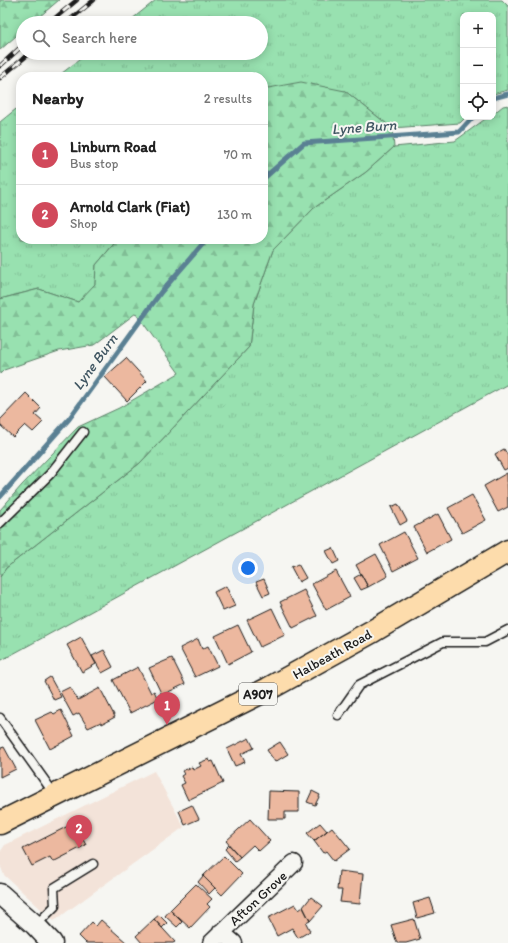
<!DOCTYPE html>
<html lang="en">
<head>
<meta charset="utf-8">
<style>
  body { margin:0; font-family:Itim,sans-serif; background:#f2f2f2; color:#222 }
  .controls { position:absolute; right:12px; top:12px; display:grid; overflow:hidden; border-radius:8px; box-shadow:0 2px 10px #0003 }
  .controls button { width:36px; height:36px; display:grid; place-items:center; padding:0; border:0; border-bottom:1px solid #e0e0e0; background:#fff; color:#222; font:20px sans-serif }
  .you { position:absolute; left:248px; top:568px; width:14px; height:14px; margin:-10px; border:3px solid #fff; border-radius:50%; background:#1a73e8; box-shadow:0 0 0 6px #1a73e833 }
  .badge { display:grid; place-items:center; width:26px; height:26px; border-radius:50%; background:#d1495b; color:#fff; font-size:13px; font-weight:700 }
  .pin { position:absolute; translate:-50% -33px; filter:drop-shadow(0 1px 2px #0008) }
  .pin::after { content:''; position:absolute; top:21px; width:14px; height:12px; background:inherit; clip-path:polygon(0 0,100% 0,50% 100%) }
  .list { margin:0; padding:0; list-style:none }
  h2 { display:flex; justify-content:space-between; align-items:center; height:52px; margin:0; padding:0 16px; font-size:17px }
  h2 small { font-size:13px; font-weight:400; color:#767676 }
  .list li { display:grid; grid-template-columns:26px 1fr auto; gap:12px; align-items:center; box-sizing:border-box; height:60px; padding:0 16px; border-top:1px solid #e0e0e0 }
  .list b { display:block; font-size:15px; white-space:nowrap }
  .list p { margin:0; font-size:13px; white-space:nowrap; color:#767676 }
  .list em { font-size:13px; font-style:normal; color:#767676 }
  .icon { flex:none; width:22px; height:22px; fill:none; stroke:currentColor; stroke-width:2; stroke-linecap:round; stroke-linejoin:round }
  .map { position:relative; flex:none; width:508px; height:943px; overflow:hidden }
  .search { position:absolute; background:#fff; box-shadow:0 2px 10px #0003; left:16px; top:16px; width:252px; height:44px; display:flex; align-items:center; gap:10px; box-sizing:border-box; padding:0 14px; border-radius:22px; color:#767676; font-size:15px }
  .panel { position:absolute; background:#fff; box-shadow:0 2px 10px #0003; left:16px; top:72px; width:252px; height:172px; border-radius:16px }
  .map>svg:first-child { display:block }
  .built { fill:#f3e3d9 }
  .grass { fill:url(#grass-tufts); stroke:#5a7e66 }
  .forest { fill:url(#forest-firs); stroke:#5a7e66 }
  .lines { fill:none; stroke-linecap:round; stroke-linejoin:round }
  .stream { stroke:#5a8093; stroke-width:5 }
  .building { fill:#ecb89f; stroke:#1c1c1c }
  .service-casing { stroke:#1c1c1c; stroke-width:11 }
  .minor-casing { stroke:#1c1c1c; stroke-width:19 }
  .tertiary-casing { stroke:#1c1c1c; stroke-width:23 }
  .primary-casing { stroke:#1c1c1c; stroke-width:25 }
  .service { stroke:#f6f6f2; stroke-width:8 }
  .minor { stroke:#f6f6f2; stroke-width:16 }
  .tertiary { stroke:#f6f6f2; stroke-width:20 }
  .primary { stroke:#fddcac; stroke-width:22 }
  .rail-casing { stroke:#1c1c1c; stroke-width:4.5 }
  .rail { stroke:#f6f6f2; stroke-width:3; stroke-dasharray:9; stroke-linecap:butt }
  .labels { text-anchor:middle; stroke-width:4; stroke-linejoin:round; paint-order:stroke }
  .shield { fill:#f6f6f2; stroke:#5d5d5c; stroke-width:1 }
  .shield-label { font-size:13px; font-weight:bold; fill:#1c1c1c }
  .street-label { font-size:14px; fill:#1c1c1c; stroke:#f6f6f2 }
  .water-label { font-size:15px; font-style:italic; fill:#405662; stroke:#f6f6f2 }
</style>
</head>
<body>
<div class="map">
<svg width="508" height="943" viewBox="0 0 508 943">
  <defs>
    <pattern id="grass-tufts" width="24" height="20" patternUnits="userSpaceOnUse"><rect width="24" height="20" fill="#98e1b0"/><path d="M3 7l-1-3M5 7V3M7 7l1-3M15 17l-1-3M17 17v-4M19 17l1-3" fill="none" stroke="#82c097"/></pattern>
    <pattern id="forest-firs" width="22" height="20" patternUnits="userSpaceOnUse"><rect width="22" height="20" fill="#98e1b0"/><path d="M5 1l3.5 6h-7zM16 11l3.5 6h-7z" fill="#82c097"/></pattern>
  </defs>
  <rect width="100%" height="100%" fill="#f6f6f2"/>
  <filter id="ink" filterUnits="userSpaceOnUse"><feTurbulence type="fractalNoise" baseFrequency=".025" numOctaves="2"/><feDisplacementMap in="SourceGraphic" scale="8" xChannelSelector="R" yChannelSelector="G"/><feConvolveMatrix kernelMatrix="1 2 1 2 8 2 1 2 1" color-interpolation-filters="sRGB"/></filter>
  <g filter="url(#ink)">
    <path class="built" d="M154,771L184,827L54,921L4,875L0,865V852L5,845Z"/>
    <path class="grass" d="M156,0H502L508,6V90L493,94V15H463V117H466L460,123L392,128L345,91L265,88L263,89V77H57L88,53H261V23H127Z
      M21,105V239H118L96,265L95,286L78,302L39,289L0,299V122Z
      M508,105V384L0,661V577L6,568L140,463L249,347L254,304L273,250L314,208L366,172L394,147L455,141L488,117H493V114L503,106Z"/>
    <path class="forest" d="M0,0H59L32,23H23V30L0,50Z
      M301,82L345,91L392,128L394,147L366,172L314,208L273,250L254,304L249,347L140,463L6,568L0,577V510L22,485L78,427L119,408L179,373L136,313L94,345L59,351L4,370L0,374V299L39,289L78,302L95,284L96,265L118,239H263V89Z"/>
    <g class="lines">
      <path class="stream" d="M493,98L508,94
        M263,179L304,143L459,132L473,117
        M0,497L69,419L161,292L207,239"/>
    </g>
    <path class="building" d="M126,358L147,381L127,401L105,377Z
      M26,393L41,408L35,415L43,422L33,432L25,425L13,437L0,425V420Z
      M504,449L508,456V468L504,470L495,454Z
      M507,473L508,507L498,512L484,486Z
      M472,495L486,520L462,533L448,508Z
      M398,504L407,521L400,525L391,507Z
      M438,514L451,539L427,552L414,527Z
      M404,532L418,558L393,571L380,545Z
      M333,548L339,561L333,564L326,551Z
      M376,554L388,576L368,587L356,565Z
      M298,564L306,578L299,582L291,567Z
      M336,571L350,597L326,610L312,584Z
      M361,574L368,587L361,590L354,578Z
      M264,579L270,593L263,596L256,582Z
      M226,586L235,606L223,611L214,592Z
      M304,590L317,616L293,628L280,602Z
      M272,608L285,635L260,647L247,620Z
      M238,625L251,652L228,664L215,636Z
      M81,637L96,664L82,672L67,645Z
      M198,639L202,649L208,646L218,666L195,677L180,648Z
      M104,650L113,667L102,673L92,656Z
      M172,658L185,684L162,695L149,668Z
      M138,667L151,693L154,691L158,699L130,713L113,680Z
      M50,677L61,697L54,700L44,681Z
      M70,687L78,700L100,688L115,717L102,724L101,722L88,728L79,713L73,716L60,692Z
      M61,710L74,736L50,749L35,720L52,712L54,714Z
      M249,738L254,748L241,754L245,762L235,766L227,749Z
      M280,742L288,754L275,762L267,750Z
      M0,747L1,748L4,747L16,769L0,777Z
      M209,759L210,762L213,761L223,783L188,800L181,785L185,783L181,776L184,774L182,771L192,767L193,770L201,766L199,763Z
      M269,791L299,792V812H285V819H268Z
      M312,791L320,795L315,805L307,802Z
      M192,805L199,819L185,825L179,811Z
      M250,819L270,841L259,851L253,845L240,857L226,841Z
      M74,823L86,845L53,862L50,857L32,866L23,849Z
      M320,823L327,831L314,841L307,833Z
      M332,827L350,849L334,861L326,851L323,853L314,841Z
      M229,845L240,857L235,861L225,849Z
      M224,856L242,874L222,895L203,876Z
      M339,871L363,874L360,904L340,902L342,890H337Z
      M203,876L215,888L209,894L198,882Z
      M196,884L212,899L207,904L210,907L190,928L170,910Z
      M311,897L323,906L310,921L303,907Z
      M430,898L435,913L417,918L413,903Z
      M295,904L299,910L303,907L310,921L306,923L310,931L298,938L292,928L277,936L268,918Z
      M170,910L182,922L177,927L165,916Z
      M159,915L167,923L162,928L154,919Z
      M154,919L175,942L173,943H142L136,936Z
      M414,919L420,939L406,943H397L391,925Z
      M101,920L127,943H86L79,936L92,922L96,926Z"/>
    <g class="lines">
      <g class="service-casing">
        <path id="service" d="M0,523L50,474L83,432
          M338,715L359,685L443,642H485L508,630
          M0,718L55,795
          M36,925L55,906L54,888L93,864"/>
      </g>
      <g class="minor-casing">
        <path id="minor" d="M221,932L234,943
          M211,943L294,863"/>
      </g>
      <g class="tertiary-casing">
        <path id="tertiary" d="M0,894L35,925L52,943"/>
      </g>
      <g class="primary-casing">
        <path id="primary" d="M0,823L268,689L373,631L508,551"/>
      </g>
      <use href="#service" class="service"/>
      <use href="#minor" class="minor"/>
      <use href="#tertiary" class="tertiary"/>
      <use href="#primary" class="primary"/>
      <g class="rail-casing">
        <path id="rail" d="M49,23L77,0
          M66,23L94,0
          M0,66L23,45
          M0,78L30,53"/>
      </g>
      <use href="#rail" class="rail"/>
    </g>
  </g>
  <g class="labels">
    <rect class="shield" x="239" y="683" width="38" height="22" rx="3"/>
    <g class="shield-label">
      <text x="258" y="699">A907</text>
    </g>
    <g class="street-label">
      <text transform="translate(332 654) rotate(-29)" y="5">Halbeath Road</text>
      <text transform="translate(258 898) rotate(-43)" y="5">Afton Grove</text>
    </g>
    <g class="water-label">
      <text transform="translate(364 127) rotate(-4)" y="5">Lyne Burn</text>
      <text transform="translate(95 362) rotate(-54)" y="5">Lyne Burn</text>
    </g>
  </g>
</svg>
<div class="controls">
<button>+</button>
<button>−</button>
<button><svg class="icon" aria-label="locate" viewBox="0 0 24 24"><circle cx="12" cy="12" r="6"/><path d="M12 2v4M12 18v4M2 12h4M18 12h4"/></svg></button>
</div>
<div class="you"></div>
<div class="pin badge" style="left:167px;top:725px">1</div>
<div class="pin badge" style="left:79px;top:848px">2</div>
<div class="search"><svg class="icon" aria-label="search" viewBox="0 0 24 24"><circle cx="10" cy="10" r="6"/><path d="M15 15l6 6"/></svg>Search here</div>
<section class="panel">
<h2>Nearby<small>2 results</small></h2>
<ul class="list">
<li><span class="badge">1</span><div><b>Linburn Road</b><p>Bus stop</p></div><em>70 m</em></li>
<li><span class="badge">2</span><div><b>Arnold Clark (Fiat)</b><p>Shop</p></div><em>130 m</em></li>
</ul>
</section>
</div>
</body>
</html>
